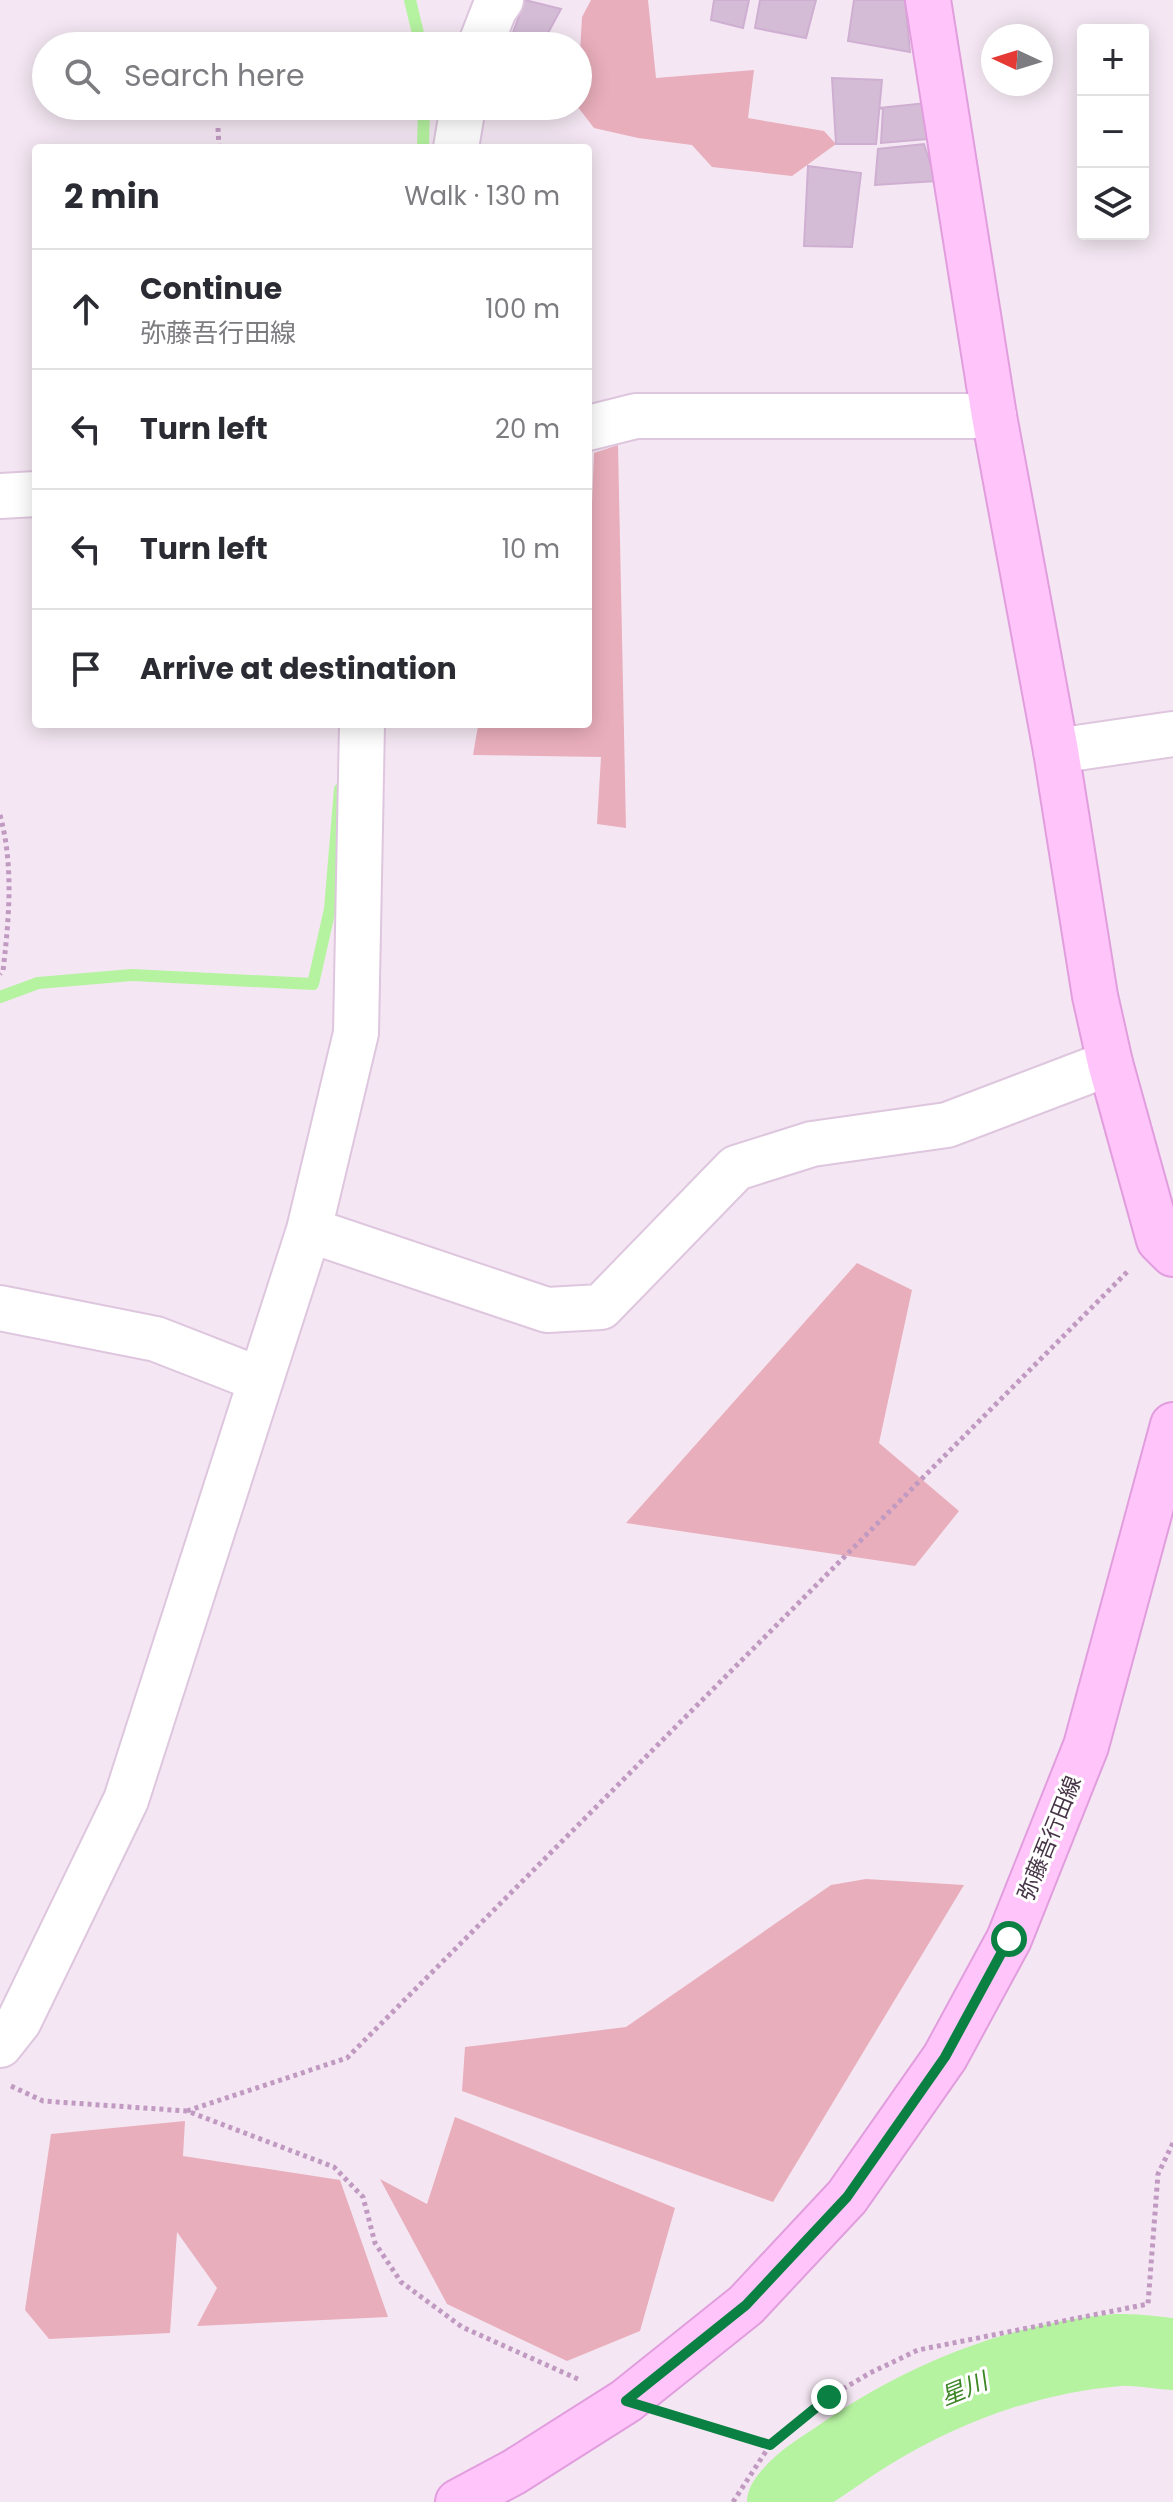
<!DOCTYPE html>
<html lang="en">
<head>
<meta charset="utf-8">
<style>
  body { margin:0; font-family:Poppins,"Noto Sans JP",sans-serif; background:#f2f2f3; color:#2b2b33 }
  .controls { position:absolute; right:24px; top:24px; display:grid; overflow:hidden; border-radius:8px; box-shadow:0 4px 20px #0003 }
  .controls button { width:72px; height:72px; display:grid; place-items:center; padding:0; border:0; border-bottom:2px solid #e1e1e2; background:#fff; color:#2b2b33; font:40px sans-serif }
  .compass { position:absolute; left:981px; top:24px; width:72px; height:72px; border-radius:50%; background:#fff; box-shadow:0 4px 20px #0003; rotate:274deg }
  .stop { position:absolute; width:24px; height:24px; margin:-18px; border:6px solid #0b8043; border-radius:50%; background:#fff }
  .stop.end { background:#0b8043; border-color:#fff; box-shadow:0 2px 8px #0008 }
  .list { margin:0; padding:0; list-style:none }
  h2 { display:flex; justify-content:space-between; align-items:center; height:104px; margin:0; padding:0 32px; font-size:34px }
  h2 small { font-size:26px; font-weight:400; color:#7c7c81 }
  .list li { display:grid; grid-template-columns:52px 1fr auto; gap:24px; align-items:center; box-sizing:border-box; height:120px; padding:0 32px; border-top:2px solid #e1e1e2 }
  .list b { display:block; font-size:30px; white-space:nowrap }
  .list p { margin:0; font-size:26px; white-space:nowrap; color:#7c7c81 }
  .list em { font-size:26px; font-style:normal; color:#7c7c81 }
  .icon { flex:none; width:44px; height:44px; fill:none; stroke:currentColor; stroke-width:2; stroke-linecap:round; stroke-linejoin:round }
  .map { position:relative; flex:none; width:1173px; height:2502px; overflow:hidden }
  .search { position:absolute; background:#fff; box-shadow:0 4px 20px #0003; left:32px; top:32px; width:560px; height:88px; display:flex; align-items:center; gap:20px; box-sizing:border-box; padding:0 28px; border-radius:44px; color:#7c7c81; font-size:30px }
  .panel { position:absolute; background:#fff; box-shadow:0 4px 20px #0003; left:32px; top:144px; width:560px; height:584px; border-radius:8px }
  .map>svg:first-child { display:block }
  .green { fill:#e9aebb }
  .lines { fill:none; stroke-linecap:round; stroke-linejoin:round }
  .stream { stroke:#b6f3a1; stroke-width:12 }
  .river { stroke:#b6f3a1; stroke-width:72 }
  .building { fill:#d4bcd6; stroke:#cfafd1; stroke-width:2 }
  .street-casing { stroke:#dec6de; stroke-width:48 }
  .secondary-casing { stroke:#e19ddd; stroke-width:48 }
  .path { stroke:#c19ac2; stroke-width:5; stroke-dasharray:4 4; stroke-linecap:butt }
  .street { stroke:#fff; stroke-width:44 }
  .secondary { stroke:#ffc5fa; stroke-width:44 }
  .route { stroke:#0b8043; stroke-width:10 }
  .labels { text-anchor:middle; stroke-width:6; stroke-linejoin:round; paint-order:stroke }
  .street-label { font-size:22px; fill:#463547; stroke:#fff }
  .water-label { font-size:24px; font-style:italic; fill:#3b8523; stroke:#fff }
</style>
</head>
<body>
<div class="map">
<svg width="1173" height="2502" viewBox="0 0 1173 2502">
  <rect width="100%" height="100%" fill="#f4e7f3"/>
  <path class="green" d="M591,0H648L656,78L754,70L748,118L824,131L836,144L792,176L712,167L692,145L638,138L594,128L577,106L582,17Z
    M618,445L626,828L597,824L601,757L473,755L478,726L448,724H588V601L594,453Z
    M857,1263L912,1290L879,1443L959,1511L915,1566L626,1523Z
    M866,1879L964,1885L773,2202L462,2091L465,2047L626,2027L831,1885Z
    M455,2117L675,2208L640,2331L567,2361L447,2304L380,2179L427,2204Z
    M185,2121L183,2156L340,2180L388,2317L197,2326L217,2288L177,2232L170,2333L49,2339L25,2310L51,2134Z"/>
  <g class="lines">
    <path class="stream" d="M410,0L421,46
      M423,148L424,106
      M0,997L38,983L132,975L313,984L330,909L340,789"/>
    <path class="river" d="M783,2502C796,2481 819,2469 839,2455C920,2398 1018,2358 1118,2350C1136,2349 1155,2353 1173,2354"/>
  </g>
  <path class="building" d="M525,0L561,9L541,46H508Z
    M714,0H749L743,28L711,20Z
    M760,0H816L806,38L755,28Z
    M854,0H905L910,52L848,41Z
    M832,78L882,80L876,144H836Z
    M926,103L927,139L881,143L883,109L879,108Z
    M924,144L936,181L875,185L878,149Z
    M808,166L861,173L852,247L804,246Z"/>
  <g class="lines">
    <g class="street-casing">
      <path id="street" d="M480,46L494,10L501,0
        M456,148L463,106
        M588,428L636,416H994
        M0,496L36,494
        M1056,751L1173,734
        M309,1230L547,1310L601,1307L736,1168L812,1144L947,1125L1110,1063
        M0,1308L156,1339L261,1380
        M0,2045L19,2021L126,1800L309,1230L356,1033L362,724"/>
    </g>
    <g class="secondary-casing">
      <path id="secondary" d="M928,0L994,416L1056,751L1095,996L1110,1063L1159,1240L1173,1254
        M458,2502L514,2472L626,2401L746,2305L847,2197L945,2057L1009,1939L1086,1746L1173,1425"/>
    </g>
    <path class="path" d="M218,128L219,148
      M0,815C14,866 9,919 3,971L0,974
      M11,2086L43,2101L187,2111L334,2167L363,2197L375,2243L401,2282L462,2327L580,2380
      M187,2111L347,2058L1129,1270
      M675,2416L770,2445
      M733,2502L770,2445L829,2397L870,2373L918,2350L1148,2304L1158,2174L1173,2143"/>
    <use href="#street" class="street"/>
    <use href="#secondary" class="secondary"/>
  </g>
  <g class="lines">
    <path class="route" d="M829,2397L770,2445L626,2401L746,2305L847,2197L945,2057L1009,1939"/>
  </g>
  <g class="labels">
    <g class="street-label">
      <text transform="translate(1049 1838) rotate(-68)" y="8">弥藤吾行田線</text>
    </g>
    <g class="water-label">
      <text transform="translate(964 2389) rotate(-22)" y="8">星川</text>
    </g>
  </g>
</svg>
<div class="controls">
<button>+</button>
<button>−</button>
<button><svg class="icon" aria-label="layers" viewBox="0 0 24 24"><path d="M12 4l9 5-9 5-9-5zM3 14l9 5 9-5"/></svg></button>
</div>
<svg class="compass" viewBox="-18 -18 36 36"><path d="M0-13l5 13h-10z" fill="#e53935"/><path d="M0 13l5-13h-10z" fill="#7c7c81"/></svg>
<div class="stop" style="left:1009px;top:1939px"></div>
<div class="stop end" style="left:829px;top:2397px"></div>
<div class="search"><svg class="icon" aria-label="search" viewBox="0 0 24 24"><circle cx="10" cy="10" r="6"/><path d="M15 15l6 6"/></svg>Search here</div>
<section class="panel">
<h2>2 min<small>Walk · 130 m</small></h2>
<ul class="list">
<li><svg class="icon" aria-label="ahead" viewBox="0 0 24 24"><path d="M12 20V5M6 11l6-6 6 6"/></svg><div><b>Continue</b><p>弥藤吾行田線</p></div><em>100 m</em></li>
<li><svg class="icon" aria-label="left" viewBox="0 0 24 24"><path d="M17 20v-9H6M10 6l-5 5 5 5"/></svg><div><b>Turn left</b></div><em>20 m</em></li>
<li><svg class="icon" aria-label="left" viewBox="0 0 24 24"><path d="M17 20v-9H6M10 6l-5 5 5 5"/></svg><div><b>Turn left</b></div><em>10 m</em></li>
<li><svg class="icon" aria-label="arrive" viewBox="0 0 24 24"><path d="M6 21V4h12l-3 4 3 4H6"/></svg><div><b>Arrive at destination</b></div></li>
</ul>
</section>
</div>
</body>
</html>
